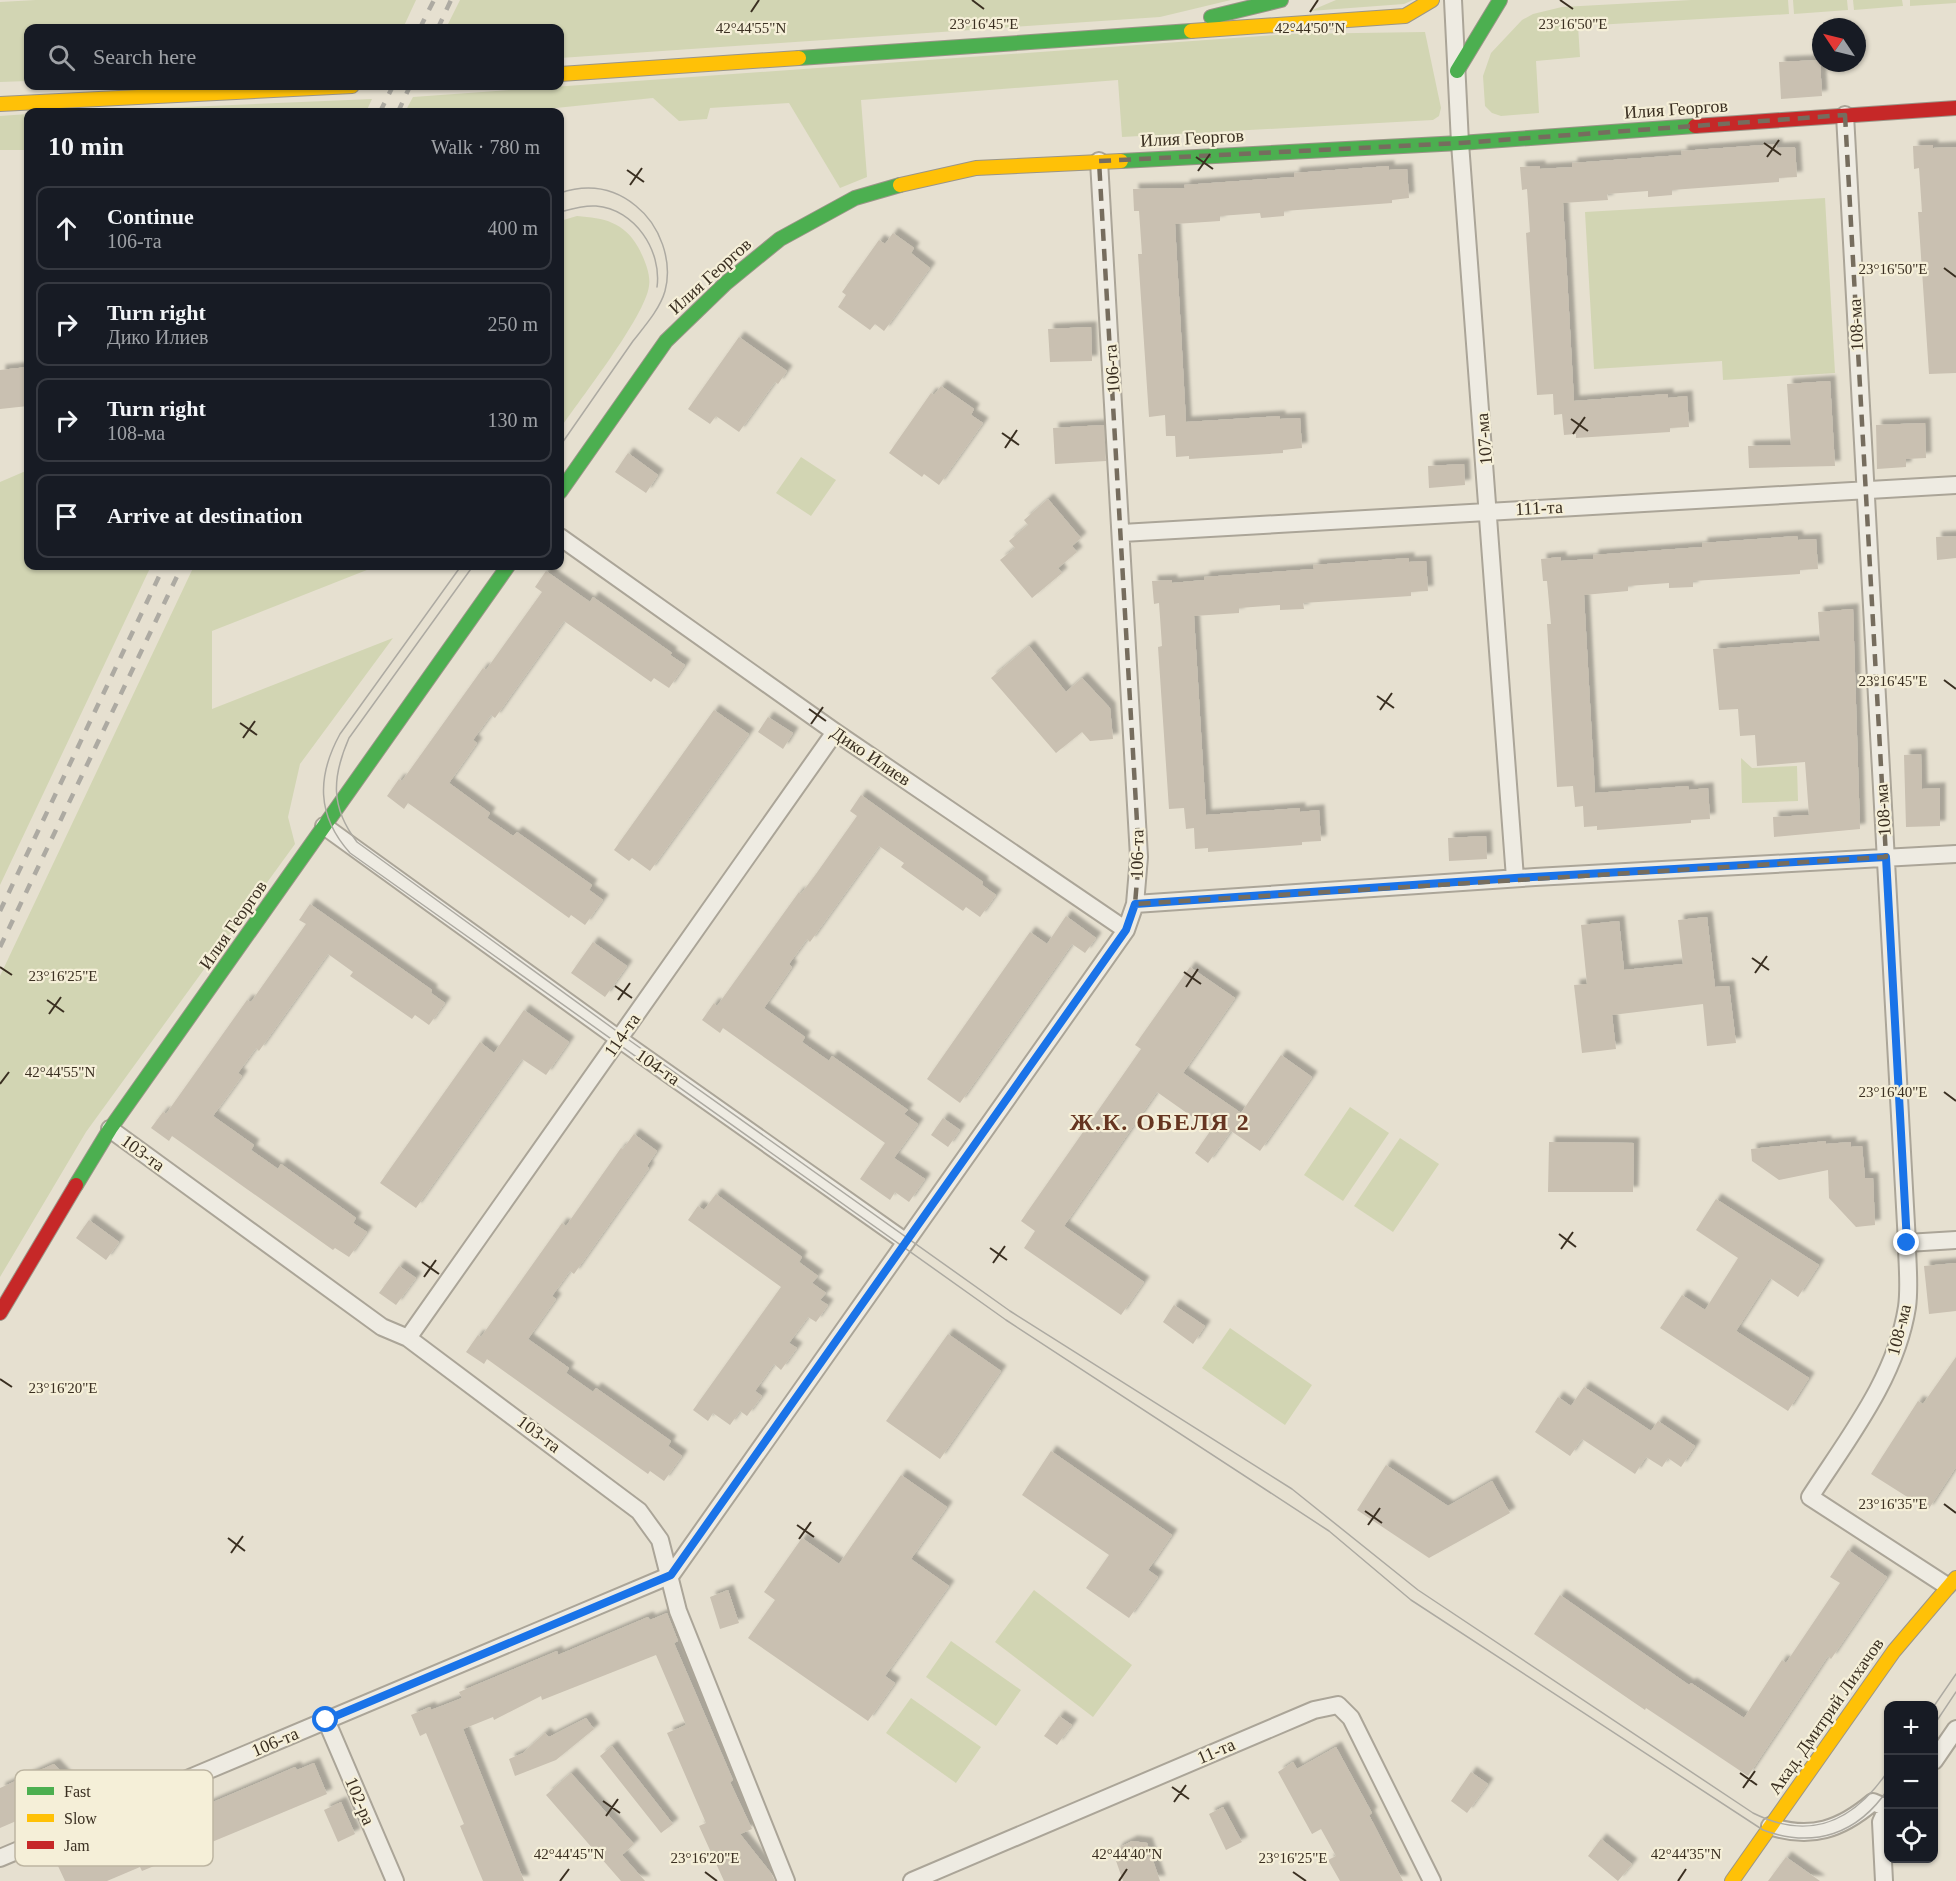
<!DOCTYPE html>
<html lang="en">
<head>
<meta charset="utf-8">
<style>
  body { margin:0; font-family:Georgia,serif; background:#242831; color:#f1f3f6 }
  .controls { position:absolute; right:18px; bottom:18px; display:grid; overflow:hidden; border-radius:12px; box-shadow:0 2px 4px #0004 }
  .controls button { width:54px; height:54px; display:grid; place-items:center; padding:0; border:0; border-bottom:2px solid #363941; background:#171b24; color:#f1f3f6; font:30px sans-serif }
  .compass { position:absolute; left:1812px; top:18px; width:54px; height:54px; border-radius:50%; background:#171b24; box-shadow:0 2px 4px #0004; rotate:305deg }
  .stop { position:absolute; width:18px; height:18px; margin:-14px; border:4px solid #1a73e8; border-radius:50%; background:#fff }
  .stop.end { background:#1a73e8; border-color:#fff; box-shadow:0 2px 6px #0008 }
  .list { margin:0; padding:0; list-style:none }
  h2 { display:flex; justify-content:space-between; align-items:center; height:78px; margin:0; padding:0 24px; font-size:26px }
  h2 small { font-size:20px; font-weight:400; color:#9ea1a6 }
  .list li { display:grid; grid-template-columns:39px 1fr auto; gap:18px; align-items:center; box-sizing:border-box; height:84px; margin:0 12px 12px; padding:0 12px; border:2px solid #363941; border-radius:12px }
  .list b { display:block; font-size:22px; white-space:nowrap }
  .list p { margin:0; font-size:20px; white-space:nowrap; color:#9ea1a6 }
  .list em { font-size:20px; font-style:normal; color:#9ea1a6 }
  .icon { flex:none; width:33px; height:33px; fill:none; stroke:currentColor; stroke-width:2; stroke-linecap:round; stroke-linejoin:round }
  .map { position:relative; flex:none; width:1956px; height:1881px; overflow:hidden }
  .search { position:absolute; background:#171b24; box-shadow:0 2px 4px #0004; left:24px; top:24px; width:540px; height:66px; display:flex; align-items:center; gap:15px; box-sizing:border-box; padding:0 21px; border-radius:12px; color:#9ea1a6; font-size:22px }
  .panel { position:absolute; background:#171b24; box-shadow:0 2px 4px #0004; left:24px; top:108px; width:540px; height:462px; border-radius:12px }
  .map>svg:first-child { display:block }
  .green { fill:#d2d5b3 }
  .building { fill:#c9c0b1; filter:url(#shadow) }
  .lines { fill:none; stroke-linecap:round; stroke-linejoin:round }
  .street-casing { stroke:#aba598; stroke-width:20 }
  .fast-casing { stroke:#9b9588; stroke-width:16 }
  .slow-casing { stroke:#9b9588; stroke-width:16 }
  .jam-casing { stroke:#9b9588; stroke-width:16 }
  .street { stroke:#eeebe2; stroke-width:16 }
  .fast { stroke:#4caf50; stroke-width:14 }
  .slow { stroke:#ffc107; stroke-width:14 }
  .jam { stroke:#c62828; stroke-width:14 }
  .tram { stroke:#adaaa2; stroke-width:1.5 }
  .rail { stroke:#adaaa2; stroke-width:4.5; stroke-dasharray:10 10; stroke-linecap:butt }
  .route { stroke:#1a73e8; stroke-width:8 }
  .marked { fill:none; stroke:#766d5e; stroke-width:4.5; stroke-dasharray:12 8; stroke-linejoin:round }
  .ticks { fill:none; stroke:#3a2f21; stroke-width:2 }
  .labels { text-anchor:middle; stroke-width:4.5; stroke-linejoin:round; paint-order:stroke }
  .street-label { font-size:18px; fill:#3a2f21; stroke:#f5efd8 }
  .district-label { font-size:24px; font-weight:bold; letter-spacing:1.5px; fill:#663521; stroke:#f5efd8 }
  .key { fill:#f5efd8; stroke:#bdb5a1; stroke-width:1.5 }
  .key-label { font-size:16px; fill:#3a2f21 }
  .ticks-label { font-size:15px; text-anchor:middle; fill:#3a2f21; stroke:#f5efd8; stroke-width:4.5; stroke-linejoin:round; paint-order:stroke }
</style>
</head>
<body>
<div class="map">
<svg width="1956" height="1881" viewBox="0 0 1956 1881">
  <defs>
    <filter id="shadow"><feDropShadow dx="5.5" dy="-5.5" stdDeviation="1.5" flood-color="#0004"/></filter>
  </defs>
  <rect width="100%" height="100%" fill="#e6e0d0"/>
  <path class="green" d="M36,0H416L403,28H28V81L0,82V2Z
    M460,0H1231L1160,17L560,58V28H446Z
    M1336,0H1413L1404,4L1310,11Z
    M1691,0H1788L1789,14L1578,26L1580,57L1536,61L1539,113L1501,116L1492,113L1485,106L1483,76L1491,53L1522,20L1533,14L1562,7Z
    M1793,0H1847L1848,10L1794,14Z
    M1853,0H1902L1903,6L1854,10Z
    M1910,0H1956V3L1910,6Z
    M1425,32L1441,108L1439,116L1433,120L1122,137L1118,80L861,100L867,177L840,188L789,103L710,108L707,119L679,121L653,98L517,112H405L413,97L1291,34Z
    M372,99L366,112H72Z
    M28,114V150H0V116Z
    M1825,198L1835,373L1723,380L1722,361L1594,369L1585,212Z
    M577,216C604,218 624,222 638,247C644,258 651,274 649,286C645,317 580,399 560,429V221Z
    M801,457L836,480L811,516L776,493Z
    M28,470V566H151L0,885V482Z
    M194,566H377L212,631V709L393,638L300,764L288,817L295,844L86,1132L0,1277V976Z
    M1741,758L1752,768L1797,766L1798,801L1742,803Z
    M1350,1107L1389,1133L1343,1201L1304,1175Z
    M1400,1138L1439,1164L1393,1232L1354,1206Z
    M1230,1328L1312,1385L1285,1425L1202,1368Z
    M1034,1590L1132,1665L1093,1717L995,1642Z
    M951,1641L1021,1690L996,1726L926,1677Z
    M911,1698L981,1747L956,1783L886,1733Z"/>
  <path class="building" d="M1820,60L1822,96L1781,99L1779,62Z
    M1777,144V148L1795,147L1797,177L1779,178V182L1672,190V195L1648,197V191L1607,194L1608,200L1563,203L1574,401L1668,394V398L1687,396L1689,427L1670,428V432L1576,438V434L1564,435L1562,414L1554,415L1553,394L1537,395L1526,233L1530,232L1527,189L1522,190L1520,167L1540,166V169L1572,167V163L1682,155L1681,151Z
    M1933,145V148L1956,147V373L1929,374L1918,212H1922L1919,168L1914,169L1913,146Z
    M1389,166V170L1407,169L1409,198L1392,200V203L1284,211V216L1261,218L1260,213L1220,216V221L1175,224L1186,422L1280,416V419L1300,418L1302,448L1283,450V453L1189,459V456L1176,457L1175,436H1166L1165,415L1149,417L1138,254H1142L1139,211H1134L1133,189L1185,188L1184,185L1294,177V173Z
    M893,233L914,248L911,253L930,268L884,331L875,324L870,330L838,307L846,295L842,292L879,240L885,244Z
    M1091,327L1092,361L1050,362L1048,329Z
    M739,337L787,371L778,384L775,382L739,432L716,416L710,424L688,409Z
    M28,367V406L0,409V370Z
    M1830,381L1835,466L1749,468L1748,446L1791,445L1787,384Z
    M941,386L974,409L971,415L983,423L939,485L924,474L922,477L889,453L931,393L934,395Z
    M1925,423L1926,458L1906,459V467L1877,469L1876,425Z
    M1104,425L1106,461L1055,464L1053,428Z
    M628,453L658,475L646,493L615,472Z
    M1464,464L1465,485L1429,488L1428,466Z
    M1048,499L1081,538L1072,546L1077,552L1058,568L1062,573L1032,598L1000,560L1015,548L1009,541L1028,525L1024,520Z
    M1797,536L1798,540L1816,539L1818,569L1800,570V574L1693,581V587L1669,588V583L1628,586V591L1584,595L1595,793L1688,786L1689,790L1708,788L1710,819L1691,820V823L1597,830V826L1584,827L1583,806L1575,807L1573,786L1557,787L1547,624H1551L1547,581H1543L1541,559L1561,557V561L1593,559V555L1702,547V543Z
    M1956,536V558L1937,560L1936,537Z
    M1409,558V562L1426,561L1428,591L1411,592V596L1303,603L1304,609L1280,610V605L1239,608V613L1194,616L1206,815L1300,808V812L1319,810L1321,841L1302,842V845L1208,852V848L1195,849L1194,828L1186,829L1184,808L1169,809L1158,647L1162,646L1159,603L1154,604L1152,581L1172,580V583L1204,580V577L1314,569L1313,565Z
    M546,571L590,602L593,597L672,653L670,655L685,665L669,688L654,678L651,682L564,621L495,718L491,715L473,740L477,743L449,783L490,813L487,818L513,836L517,832L592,885L589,890L603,900L585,925L571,915L569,918L408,803L404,809L387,796L399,779L402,781L483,668L486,670L501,649L542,592L535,587Z
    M1853,609L1860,829L1774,837L1773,817L1809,815L1805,762L1757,766L1755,735L1740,736L1738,709L1719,710L1713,649L1820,641L1818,612Z
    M1029,646L1066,692L1082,678L1110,708L1113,739L1090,741L1082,732L1056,753L991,678Z
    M714,710L749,734L650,871L632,858L629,861L614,850Z
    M768,717L793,733L783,749L758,732Z
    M1921,754L1922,789L1940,788V826L1906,827L1904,755Z
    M861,795L983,882L982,885L996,895L980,917L966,907L963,911L901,867L904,863L879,846L810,942L807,939L789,964L792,967L764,1008L805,1037L802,1042L829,1061L832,1056L908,1110L904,1114L918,1124L894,1158L925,1179L909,1202L895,1192L890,1200L860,1179L885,1143L723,1028L720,1033L702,1020L714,1003L717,1006L799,892L801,894L816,874L857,816L850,811Z
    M1486,836L1487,859L1449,861L1448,838Z
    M310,904L432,990L431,993L445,1003L429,1025L415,1015L412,1019L350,976L353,972L328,954L259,1051L256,1048L238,1073L242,1076L213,1116L254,1145L251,1150L278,1169L281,1164L356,1218L353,1223L367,1232L349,1257L335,1248L333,1250L172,1136L169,1141L151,1128L163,1112L166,1114L247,1000L251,1002L306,924L299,920Z
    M1066,916L1096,938L1085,953L1072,944L960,1103L927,1079L1030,932L1047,944Z
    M1707,917L1715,987L1729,986L1736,1043L1707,1046L1703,1004L1612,1015L1616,1049L1582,1053L1574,985L1587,984L1581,925L1619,921L1624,970L1683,964L1678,920Z
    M593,942L627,966L605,997L571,973Z
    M1190,967L1235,998L1183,1073L1241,1113L1281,1055L1312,1077L1260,1151L1231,1131L1208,1163L1195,1153L1211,1130L1157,1092L1064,1226L1144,1282L1121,1315L1024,1248L1035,1231L1021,1221L1141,1049L1135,1045Z
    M524,1010L569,1042L546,1075L522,1059L416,1208L380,1183L480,1042L494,1053Z
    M943,1118L960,1130L948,1147L931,1135Z
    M634,1134L657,1151L647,1166L649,1168L574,1274L570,1271L552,1296L556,1299L528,1339L569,1368L566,1373L593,1392L596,1388L671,1441L668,1446L682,1456L664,1481L650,1471L648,1474L487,1359L484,1364L466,1352L478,1335L481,1337L562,1223L566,1226L621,1148L623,1149Z
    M1826,1141V1144L1851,1142V1147L1862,1146L1865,1178H1873L1875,1225L1856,1227L1829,1198L1828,1170L1779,1180L1752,1161L1751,1149Z
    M1549,1142L1634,1143L1633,1192H1548Z
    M716,1194L802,1257L799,1262L818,1276L812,1283L826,1293L820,1300L828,1305L816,1322L808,1317L789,1343L797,1348L781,1370L774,1364L755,1391L762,1396L747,1416L740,1411L730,1425L713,1413L708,1421L693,1410L781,1287L688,1220L698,1206L704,1210Z
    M1716,1199L1819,1265L1798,1297L1770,1278L1736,1331L1809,1378L1788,1411L1660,1328L1682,1295L1705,1310L1738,1258L1696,1230Z
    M89,1220L119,1242L106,1260L76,1238Z
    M1956,1263V1311L1929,1314L1924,1266Z
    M399,1266L416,1278L396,1305L379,1293Z
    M1174,1305L1205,1326L1193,1344L1163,1322Z
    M948,1334L1001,1371L940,1459L886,1421Z
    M1956,1357V1467L1928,1510L1871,1474L1918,1401L1923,1404Z
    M1584,1387L1651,1431L1658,1421L1695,1446L1681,1467L1668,1458L1662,1467L1646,1457L1635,1474L1582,1439L1570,1456L1535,1432L1558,1397L1571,1406Z
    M1051,1451L1172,1535L1148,1570L1158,1577L1129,1618L1086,1588L1109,1555L1022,1495Z
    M1386,1465L1448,1506L1492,1481L1510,1513L1429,1558L1357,1510Z
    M901,1475L947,1507L911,1559L949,1586L885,1676L895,1683L868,1721L748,1638L775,1600L764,1592L802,1538L839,1564Z
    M1848,1550L1887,1577L1831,1659L1828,1656L1748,1776L1646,1708L1645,1710L1534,1634L1560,1595L1689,1685L1691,1683L1744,1718L1782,1660L1786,1663L1840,1583L1830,1577Z
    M728,1590L739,1623L720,1629L710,1597Z
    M667,1613L678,1641L674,1643L733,1780L730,1782L752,1829L740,1834L771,1873L775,1881H724L699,1826L706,1823L667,1733L686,1725L656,1655L542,1700L541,1696L494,1720L493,1717L463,1729L524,1881H483L460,1826L464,1824L426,1733L420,1736L411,1715L430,1707L431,1710L462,1698L459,1692L557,1651L558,1655L648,1617L650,1620Z
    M1059,1716L1072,1725L1057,1745L1044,1736Z
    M586,1718L594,1729L556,1760L515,1776L509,1759L523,1753L545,1733L549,1737Z
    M612,1746L673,1824L661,1833L600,1756Z
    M1336,1747L1372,1813L1369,1815L1403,1881H1340L1328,1860L1336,1856L1321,1829L1312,1834L1278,1772L1293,1762L1297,1769Z
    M314,1763L327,1794L142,1871L140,1867L107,1881H65L58,1866L109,1848L107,1842L204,1801L206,1805L295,1767L297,1770Z
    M54,1764L81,1793L0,1828V1788Z
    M1471,1772L1488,1784L1467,1813L1451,1801Z
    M571,1773L634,1844L622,1855L645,1881H621L546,1795Z
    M341,1802L355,1834L338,1842L324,1810Z
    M1223,1807L1242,1842L1226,1850L1209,1814Z
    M1601,1839L1632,1864L1618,1881L1588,1856Z
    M1132,1841L1147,1843L1160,1881H1123L1114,1855L1118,1848Z
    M1786,1857L1820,1881H1768Z"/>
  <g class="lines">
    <g class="street-casing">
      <path id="street" d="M1453,0L1460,143L1515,878
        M1845,115L1907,1243C1907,1263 1910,1286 1907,1307C1896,1378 1848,1438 1810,1497L1947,1586
        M1122,533L1956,485
        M560,537L835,732L1126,930
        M324,826L619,1039L906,1242
        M1135,904L1535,877L1956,854
        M110,1129L382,1327L408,1338L639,1511L660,1540L678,1611L786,1881
        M1907,1243L1956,1240
        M408,1338L835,732
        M326,1720L395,1881
        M1934,1761L1956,1729
        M1770,1826C1811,1840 1841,1829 1873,1802L1887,1808
        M0,1858L671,1575L1126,930L1135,904L1139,857L1099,161
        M912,1881L1314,1710L1338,1705L1351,1718L1432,1881
        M1884,1881L1881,1822L1888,1807"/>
    </g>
    <g class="fast-casing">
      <path id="fast" d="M1211,17L1281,0
        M799,58L1191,31
        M1457,71L1500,0
        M1121,161L1460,143L1695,126
        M560,492L666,341L726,283L780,239L855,198L900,185
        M76,1185L110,1129L508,566"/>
    </g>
    <g class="slow-casing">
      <path id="slow" d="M1191,31L1405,16L1432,0
        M560,74L799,58
        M0,104L352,86
        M900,185L976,168L1121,161
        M1732,1881L1894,1651L1956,1578"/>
    </g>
    <g class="jam-casing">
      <path id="jam" d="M1695,126L1956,108
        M0,1313L76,1185"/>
    </g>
    <use href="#street" class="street"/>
    <use href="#fast" class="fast"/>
    <use href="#slow" class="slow"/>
    <use href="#jam" class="jam"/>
    <path class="tram" d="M560,193C587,184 613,187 636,206C660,225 673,261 665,291C660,309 644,327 633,341C609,376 584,411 560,446
      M560,212C571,209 584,205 596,206C635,209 662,251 657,287
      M461,566L340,734C317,776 316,815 350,853L1006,1320L1329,1531L1411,1600L1763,1830C1814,1849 1858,1834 1888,1789
      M473,566L349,738C332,777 330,807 357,842L622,1035L1010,1311L1292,1489L1418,1590L1753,1813C1811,1842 1854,1821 1888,1771
      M1934,1706L1956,1674
      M1934,1725L1956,1692"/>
    <path class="rail" d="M420,28L434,0
      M438,28L451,0
      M380,112L393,86
      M398,112L410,86
      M0,911L164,566
      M0,947L182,566"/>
  </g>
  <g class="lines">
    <path class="route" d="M326,1720L671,1575L1126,930L1135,904L1515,878L1886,857L1907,1243"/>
  </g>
  <path class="marked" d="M1845,115L1886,857L1135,904L1139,857L1099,161L1460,143Z"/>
  <path class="ticks" d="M972,0L984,9M1560,0L1573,9M751,12L759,0M1310,12L1318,0M1764,143L1781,155M1196,157L1213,169M1767,157L1779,140M627,170L644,182M1198,171L1210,154M630,185L642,168M1944,268L1956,277M1571,419L1588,431M1002,433L1019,445M1573,434L1585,417M1005,448L1017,430M1944,680L1956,689M1377,696L1394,708M809,709L826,721M1380,710L1392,693M240,723L257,735M811,724L823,707M243,738L255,721M1752,958L1769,970M0,967L12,975M1184,972L1201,984M1755,973L1767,956M615,986L632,998M1186,987L1198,969M47,1000L64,1012M618,1000L630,983M49,1014L61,997M0,1084L9,1072M1944,1092L1956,1101M1559,1234L1576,1247M990,1248L1007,1260M1561,1249L1573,1232M422,1262L439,1274M993,1263L1005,1246M424,1277L436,1260M0,1379L12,1387M1944,1504L1956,1513M1365,1511L1382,1523M797,1525L814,1537M1368,1525L1380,1508M228,1538L245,1551M799,1539L811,1522M231,1553L243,1536M1740,1773L1757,1785M1172,1787L1189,1799M1743,1788L1755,1771M603,1801L620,1813M1174,1802L1186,1785M606,1816L618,1799M705,1872L717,1881M1293,1872L1306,1881M560,1881L569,1869M1119,1881L1127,1869M1678,1881L1686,1869"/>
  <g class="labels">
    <g class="street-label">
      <text transform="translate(1676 109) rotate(-4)" y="6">Илия Георгов</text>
      <text transform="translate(1192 138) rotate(-3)" y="6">Илия Георгов</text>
      <text transform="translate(710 276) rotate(-42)" y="6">Илия Георгов</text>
      <text transform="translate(1856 325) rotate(-93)" y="6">108-ма</text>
      <text transform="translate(1112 369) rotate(-94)" y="6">106-та</text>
      <text transform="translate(1484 439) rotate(-95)" y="6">107-ма</text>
      <text transform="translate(1539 508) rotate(-3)" y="6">111-та</text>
      <text transform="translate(871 756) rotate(34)" y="6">Дико Илиев</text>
      <text transform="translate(1883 810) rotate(-94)" y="6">108-ма</text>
      <text transform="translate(1137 854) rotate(-89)" y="6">106-та</text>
      <text transform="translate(233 925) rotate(-55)" y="6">Илия Георгов</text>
      <text transform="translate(622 1035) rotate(-55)" y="6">114-та</text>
      <text transform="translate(658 1067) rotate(35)" y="6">104-та</text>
      <text transform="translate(143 1153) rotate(36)" y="6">103-та</text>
      <text transform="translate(1899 1330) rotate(-76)" y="6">108-ма</text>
      <text transform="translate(539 1434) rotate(37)" y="6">103-та</text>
      <text transform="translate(1826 1716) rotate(-55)" y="6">Акад. Дмитрий Лихачов</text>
      <text transform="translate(275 1742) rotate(-23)" y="6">106-та</text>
      <text transform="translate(1216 1751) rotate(-23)" y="6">11-та</text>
      <text transform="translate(360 1801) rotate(67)" y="6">102-ра</text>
    </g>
    <g class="district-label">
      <text x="1160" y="1130">Ж.К. ОБЕЛЯ 2</text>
    </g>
  </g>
  <rect x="15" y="1770" width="198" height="96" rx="9" class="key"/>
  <rect x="27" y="1787" width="27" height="8" fill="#4caf50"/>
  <rect x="27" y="1814" width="27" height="8" fill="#ffc107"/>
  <rect x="27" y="1841" width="27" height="8" fill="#c62828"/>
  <g class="key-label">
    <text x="64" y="1797">Fast</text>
    <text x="64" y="1824">Slow</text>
    <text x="64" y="1851">Jam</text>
  </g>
  <g class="ticks-label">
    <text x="1573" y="29">23°16'50"E</text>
    <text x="984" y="29">23°16'45"E</text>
    <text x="751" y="33">42°44'55"N</text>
    <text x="1310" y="33">42°44'50"N</text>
    <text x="1893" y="274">23°16'50"E</text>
    <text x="1893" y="686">23°16'45"E</text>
    <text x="63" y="981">23°16'25"E</text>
    <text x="60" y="1077">42°44'55"N</text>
    <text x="1893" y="1097">23°16'40"E</text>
    <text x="63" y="1393">23°16'20"E</text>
    <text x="1893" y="1509">23°16'35"E</text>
    <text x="569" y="1859">42°44'45"N</text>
    <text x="1127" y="1859">42°44'40"N</text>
    <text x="1686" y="1859">42°44'35"N</text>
    <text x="705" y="1863">23°16'20"E</text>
    <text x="1293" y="1863">23°16'25"E</text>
  </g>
</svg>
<div class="controls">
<button>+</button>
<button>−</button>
<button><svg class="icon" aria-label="locate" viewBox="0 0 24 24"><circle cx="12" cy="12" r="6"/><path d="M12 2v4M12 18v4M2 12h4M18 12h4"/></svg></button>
</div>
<svg class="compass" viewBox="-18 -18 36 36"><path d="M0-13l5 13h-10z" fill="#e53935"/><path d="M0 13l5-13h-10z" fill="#9ea1a6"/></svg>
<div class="stop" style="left:326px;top:1720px"></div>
<div class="stop end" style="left:1907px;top:1243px"></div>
<div class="search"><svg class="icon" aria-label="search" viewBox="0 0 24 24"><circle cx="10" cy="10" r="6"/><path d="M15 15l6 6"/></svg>Search here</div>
<section class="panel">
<h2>10 min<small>Walk · 780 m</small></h2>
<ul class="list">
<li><svg class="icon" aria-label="ahead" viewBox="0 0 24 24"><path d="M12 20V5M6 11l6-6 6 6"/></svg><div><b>Continue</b><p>106-та</p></div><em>400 m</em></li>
<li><svg class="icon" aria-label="right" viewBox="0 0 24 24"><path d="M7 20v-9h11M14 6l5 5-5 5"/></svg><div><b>Turn right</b><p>Дико Илиев</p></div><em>250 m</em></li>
<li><svg class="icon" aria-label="right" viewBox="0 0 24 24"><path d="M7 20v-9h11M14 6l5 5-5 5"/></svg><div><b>Turn right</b><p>108-ма</p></div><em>130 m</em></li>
<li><svg class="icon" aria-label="arrive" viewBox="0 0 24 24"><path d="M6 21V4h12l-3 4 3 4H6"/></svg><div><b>Arrive at destination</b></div></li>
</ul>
</section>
</div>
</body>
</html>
